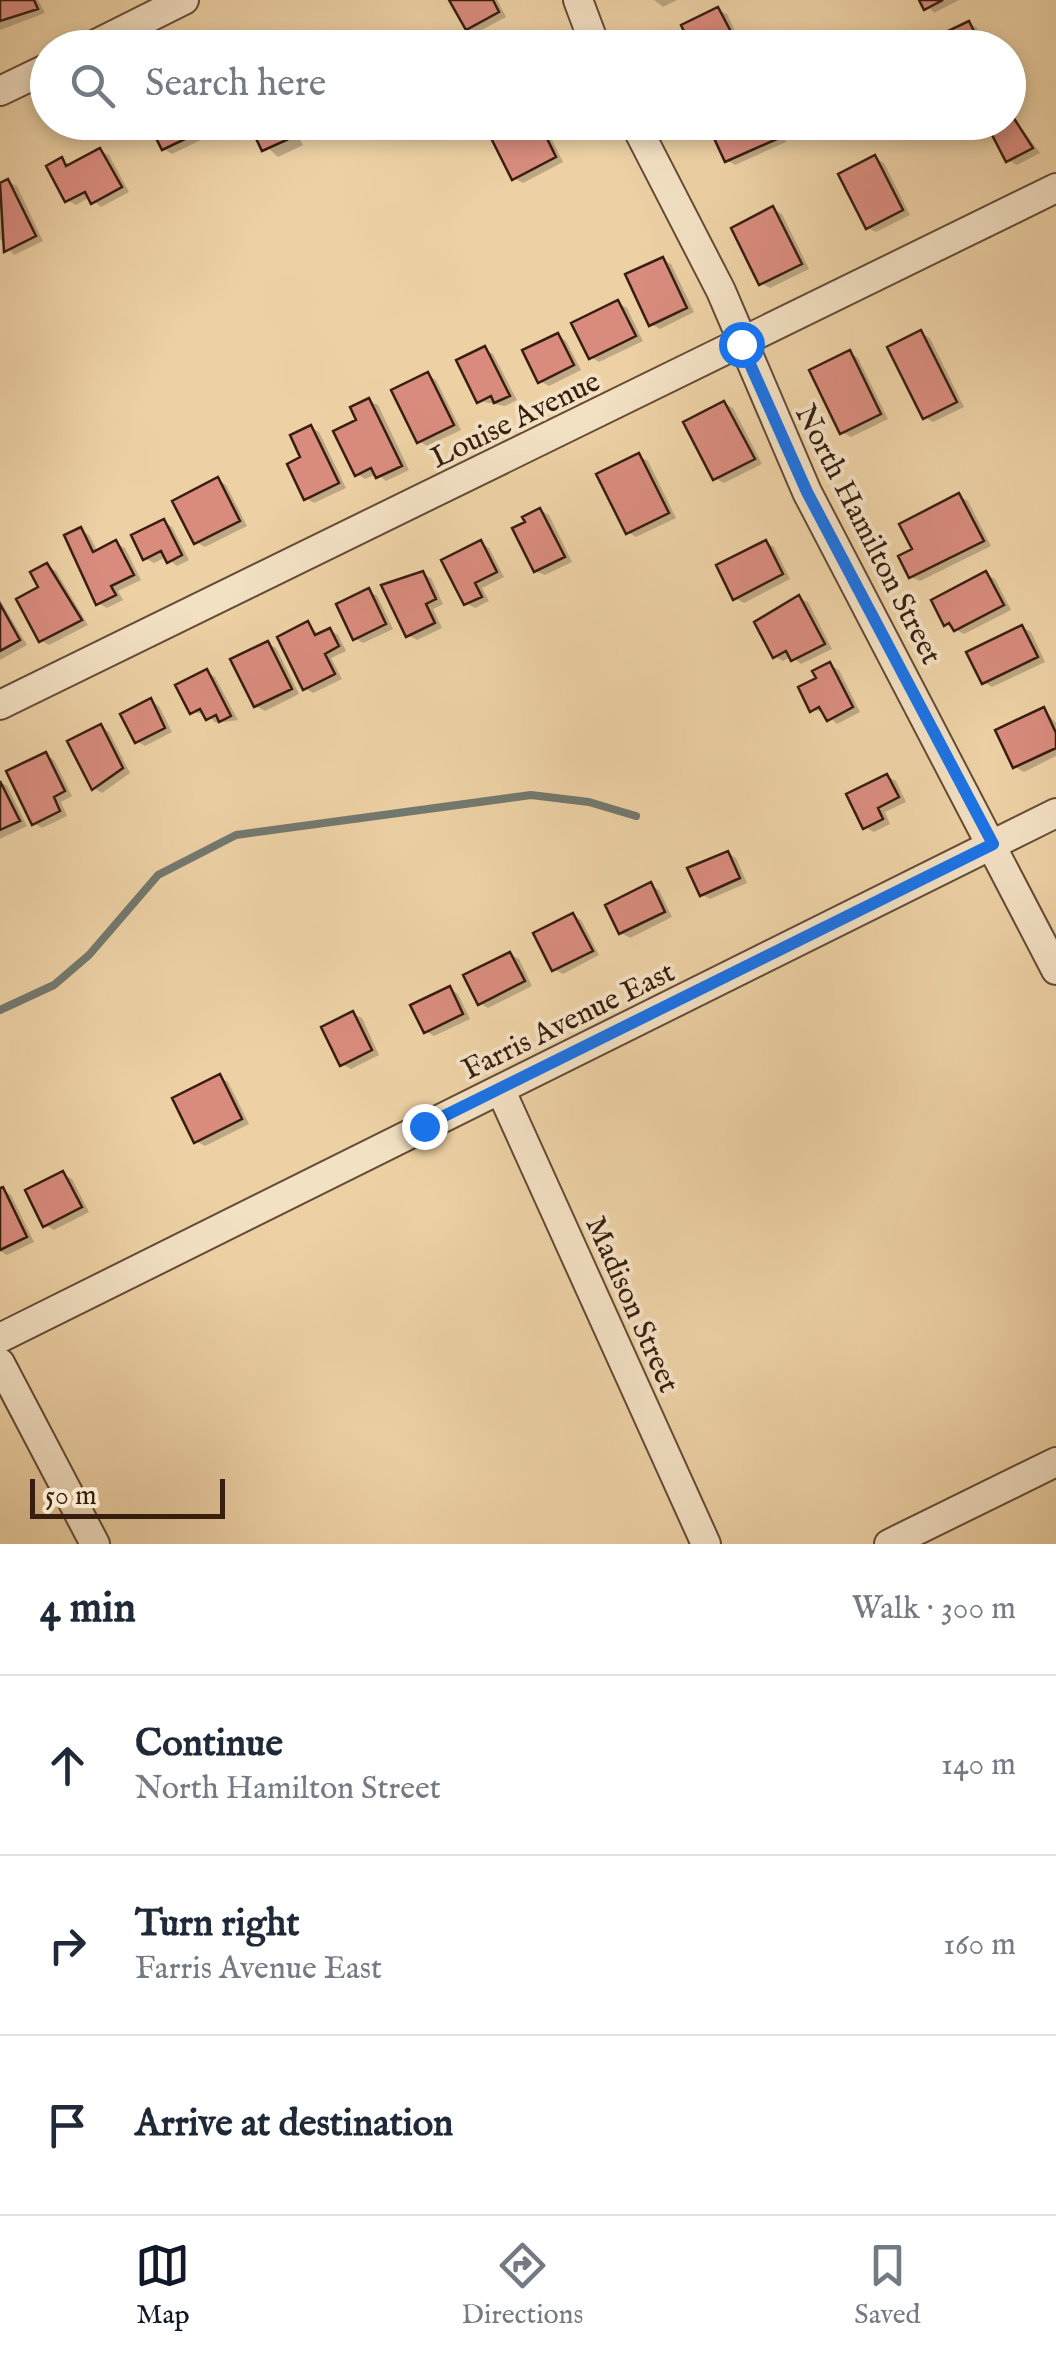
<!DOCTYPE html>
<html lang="en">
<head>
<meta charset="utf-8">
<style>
  body { margin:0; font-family:"IM FELL English",serif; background:#f2f2f3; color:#1f2937 }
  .scale { position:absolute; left:30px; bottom:25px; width:195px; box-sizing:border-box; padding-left:10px; border:5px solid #381e0f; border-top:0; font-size:28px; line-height:35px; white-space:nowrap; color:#381e0f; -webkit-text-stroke:8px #f3e1c4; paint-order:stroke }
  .stop { position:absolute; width:30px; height:30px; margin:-22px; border:8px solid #1a73e8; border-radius:50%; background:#fff }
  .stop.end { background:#1a73e8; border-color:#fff; box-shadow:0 2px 10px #0008 }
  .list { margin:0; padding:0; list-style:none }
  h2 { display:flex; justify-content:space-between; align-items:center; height:130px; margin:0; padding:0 40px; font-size:42px }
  h2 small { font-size:32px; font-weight:400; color:#747a83 }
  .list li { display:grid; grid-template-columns:65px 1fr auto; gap:30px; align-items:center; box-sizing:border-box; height:180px; padding:0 40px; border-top:2px solid #e0e1e3 }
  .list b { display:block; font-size:38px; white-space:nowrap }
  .list p { margin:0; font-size:32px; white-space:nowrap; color:#747a83 }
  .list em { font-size:32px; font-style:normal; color:#747a83 }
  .icon { flex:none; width:55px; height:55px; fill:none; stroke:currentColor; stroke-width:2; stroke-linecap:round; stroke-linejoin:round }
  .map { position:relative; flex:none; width:1056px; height:1544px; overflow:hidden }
  .search { position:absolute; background:#fff; box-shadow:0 5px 15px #0003; left:30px; right:30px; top:30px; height:110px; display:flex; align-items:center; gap:25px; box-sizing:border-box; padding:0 35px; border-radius:55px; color:#747a83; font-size:38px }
  .sheet { height:670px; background:#fff }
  nav { display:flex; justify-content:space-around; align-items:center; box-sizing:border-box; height:140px; border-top:2px solid #e0e1e3; background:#fff; font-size:28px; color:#747a83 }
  nav a { display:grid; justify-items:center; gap:5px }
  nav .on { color:#111827 }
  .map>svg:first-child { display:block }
  .shadow { fill:#0003 }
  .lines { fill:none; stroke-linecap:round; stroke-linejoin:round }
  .stream { stroke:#73796f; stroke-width:8 }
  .building { fill:#d98c7e; stroke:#381e0f; stroke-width:2.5 }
  .minor-casing { stroke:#654b34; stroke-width:32 }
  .minor { stroke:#f3e1c4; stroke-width:28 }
  .route { stroke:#1a73e8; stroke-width:12 }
  .labels { text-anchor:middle; stroke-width:8; stroke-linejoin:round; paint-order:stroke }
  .street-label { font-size:30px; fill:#381e0f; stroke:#f3e1c4 }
</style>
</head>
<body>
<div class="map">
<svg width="1056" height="1544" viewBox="0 0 1056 1544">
  <rect width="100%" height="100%" fill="#edd1a5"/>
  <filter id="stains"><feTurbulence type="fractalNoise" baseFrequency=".002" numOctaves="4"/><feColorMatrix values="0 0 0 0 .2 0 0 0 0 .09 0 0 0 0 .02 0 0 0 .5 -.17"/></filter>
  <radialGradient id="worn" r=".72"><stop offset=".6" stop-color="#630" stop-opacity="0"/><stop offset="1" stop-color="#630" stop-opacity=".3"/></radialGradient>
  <path class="shadow" d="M0,0H38L45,13L0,30Z
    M452,0H497L506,17L476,33L468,28Z
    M654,0H677L663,7Z
    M922,0H959L934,13Z
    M718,10L727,14L737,35L722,42L725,48H667L689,37Z
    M969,23L977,28L987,48H940Z
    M1008,110L1040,153L1017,165L1008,160L991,128L1008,122Z
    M151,122H200L207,137L172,154L164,149Z
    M240,122H291L303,145L278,157Z
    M522,122H543L563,162L523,183L514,178Z
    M715,122H776L786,142L735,165L727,160L710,124Z
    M100,151L109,155L129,192L101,207L90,197L76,205L67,200L62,160L72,166Z
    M875,158L884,163L910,215L876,232L868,228Z
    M8,182L17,186L43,241L14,255L0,239V186Z
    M773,209L782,214L809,269L770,288L761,283Z
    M663,260L671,264L694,312L660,329L651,324Z
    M618,303L627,308L643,341L599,362L591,357Z
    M921,333L930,338L964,407L933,422L925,417Z
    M558,336L566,341L581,370L549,386L540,381Z
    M484,349L493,354L517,400L505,406L479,401Z
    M850,353L858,358L888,419L851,437L842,432Z
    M428,375L436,380L461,430L427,446L419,441Z
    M369,401L378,405L409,470L386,481L377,474L365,479L357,474L360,421Z
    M724,403L733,408L762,464L724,483L715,478Z
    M311,428L319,432L346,488L314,503L306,498Z
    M639,456L648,461L676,518L636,537L628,532Z
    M218,480L226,485L247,526L205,547L196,542Z
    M959,496L968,501L991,546L920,581L911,577L915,550Z
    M540,510L549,515L572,562L545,575L536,571Z
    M164,522L172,527L189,560L177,566L166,557L154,563L145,558Z
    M81,530L89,535L98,552L116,543L125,548L141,580L118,591L123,600L107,608L98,603Z
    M766,542L774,547L790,579L744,603L735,598Z
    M481,543L489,548L504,577L482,588L489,601L475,608L466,603Z
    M47,566L56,571L88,625L49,645L40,640L41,588Z
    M423,574L431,578L443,604L433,609L442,628L417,640L408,635Z
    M986,574L995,579L1011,610L964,634L946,624Z
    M369,591L377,596L393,629L363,643L355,638Z
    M799,598L808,602L832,649L801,664L791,656L783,661L774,656Z
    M0,600L27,645L0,660Z
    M308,624L319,635L330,630L338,635L346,651L331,658L342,679L313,693L305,688Z
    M1022,627L1031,632L1045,662L992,687L984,682Z
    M268,644L276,648L299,694L265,711L256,706Z
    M830,665L839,670L860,712L837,724L825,712L812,710L819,680Z
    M207,672L215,677L238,720L216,723L206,714L192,712Z
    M151,701L159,706L172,732L145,746L136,741Z
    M1044,710L1056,723V756L1024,772L1015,767Z
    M101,727L109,732L130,773L102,793L94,788Z
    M46,755L54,760L72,796L61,802L67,816L42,828L34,823Z
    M887,776L896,781L906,802L885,812L890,824L874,832L865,827Z
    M0,782L7,786L27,826L0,839Z
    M728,853L736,858L747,883L710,899L701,894Z
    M650,885L659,890L672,917L630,938L621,933Z
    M573,916L581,920L599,955L563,974L554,969Z
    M510,954L519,959L532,986L488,1008L480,1003Z
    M450,989L458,994L470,1019L434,1036L426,1031Z
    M353,1014L362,1018L379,1055L351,1069L342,1064Z
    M220,1077L228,1082L249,1124L205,1146L196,1141Z
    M63,1174L72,1179L89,1212L54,1230L45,1225Z
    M3,1190L11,1195L34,1242L7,1255L0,1251Z"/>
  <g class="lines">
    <path class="stream" d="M0,1010L54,985L89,955L158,875L236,835L531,795L589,802L636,816"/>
  </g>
  <path class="building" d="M0,0H34L38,9L0,21Z
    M449,0H493L499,12L466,30Z
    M919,0H943L924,10Z
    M718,7L730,30L715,38L719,45L663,48L686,36L681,25Z
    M969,21L982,48H938L933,38Z
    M326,37L331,48H305Z
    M1008,109L1033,148L1006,162L988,127L1008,122Z
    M148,122H195L200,132L162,150Z
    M238,122H283L291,138L262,151L251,128L242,132Z
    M517,122H539L556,157L512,180L490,136Z
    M772,122L779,138L725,162L707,123Z
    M100,148L122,187L91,204L85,192L65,202L46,166L62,157L66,166Z
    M875,155L903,210L866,229L838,174Z
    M8,179L36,236L4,252L0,183Z
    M773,206L802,264L759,285L731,228Z
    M663,257L687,308L649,326L625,274Z
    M618,300L636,336L589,359L571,323Z
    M921,330L957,402L923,419L887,347Z
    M558,333L574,365L538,383L522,350Z
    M485,346L510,396L494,403L491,396L477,403L456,360Z
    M850,350L881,414L840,434L809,370Z
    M428,372L454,425L417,443L391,390Z
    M369,398L402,466L376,478L371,468L355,476L333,431L356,420L350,407Z
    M724,401L755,459L713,480L683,422Z
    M311,425L339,483L304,500L287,464L300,457L290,435Z
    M639,453L669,513L626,534L596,474Z
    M218,477L240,521L194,544L172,501Z
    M959,493L984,541L909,578L898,556L912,549L899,524Z
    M540,508L565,557L534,572L512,528L525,522L522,517Z
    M164,519L182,555L167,563L161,551L143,560L131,535Z
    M81,527L93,552L116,540L134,575L111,586L116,595L96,605L64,535Z
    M481,540L497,572L475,583L482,597L464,605L441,560Z
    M766,540L783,574L733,600L716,565Z
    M47,563L82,620L39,642L16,599L38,587L30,572Z
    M423,571L436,599L426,604L435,623L406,637L381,585Z
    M986,571L1004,605L954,631L949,623L944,626L931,600Z
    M369,588L386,624L353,640L336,604Z
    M799,595L825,644L791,661L786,651L773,658L754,622Z
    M0,604L20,640L0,651Z
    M308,621L315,635L330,628L339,646L325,654L335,674L303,690L277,637Z
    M1022,625L1038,657L982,684L966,652Z
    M268,641L292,689L254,707L230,659Z
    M830,662L853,707L827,721L819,707L810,712L798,687L816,678L812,671Z
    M207,669L231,716L219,722L216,715L206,720L200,709L190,714L175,685Z
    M151,698L165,728L135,743L120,714Z
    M1044,707L1056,733V748L1013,768L995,730Z
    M101,724L123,768L92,790L67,741Z
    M46,752L65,791L54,797L60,811L32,825L6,771Z
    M887,774L899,797L878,808L883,819L863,829L846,794Z
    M0,781L20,821L0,830Z
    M728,851L740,878L700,896L687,868Z
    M651,882L665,912L619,934L605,905Z
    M573,913L593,951L552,971L533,933Z
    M510,952L525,981L478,1005L463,975Z
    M450,986L463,1014L424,1033L410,1005Z
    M353,1011L372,1050L340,1066L321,1027Z
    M220,1074L242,1119L194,1143L172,1098Z
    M63,1171L82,1207L43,1227L25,1190Z
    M3,1187L27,1237L0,1250V1188Z"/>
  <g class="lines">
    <g class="minor-casing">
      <path id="minor" d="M578,0L596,48
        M88,48L184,0
        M0,91L48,68
        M634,122L721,291L807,492L1056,970
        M0,705L1056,188
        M501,1091L706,1544
        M0,1338L1056,813
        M0,1363L95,1544
        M889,1544L1056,1462"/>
    </g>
    <use href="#minor" class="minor"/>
  </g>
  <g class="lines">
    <path class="route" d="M424,1126L993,844L807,492L741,344"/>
  </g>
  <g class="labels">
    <g class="street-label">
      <text transform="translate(515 419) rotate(-26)" y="10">Louise Avenue</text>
      <text transform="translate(869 534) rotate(63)" y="10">North Hamilton Street</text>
      <text transform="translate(568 1020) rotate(-26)" y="10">Farris Avenue East</text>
      <text transform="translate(633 1304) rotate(66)" y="10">Madison Street</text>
    </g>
  </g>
  <rect width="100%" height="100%" filter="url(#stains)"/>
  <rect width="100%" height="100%" fill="url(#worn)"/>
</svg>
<div class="scale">50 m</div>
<div class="stop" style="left:741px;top:344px"></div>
<div class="stop end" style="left:424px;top:1126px"></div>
<div class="search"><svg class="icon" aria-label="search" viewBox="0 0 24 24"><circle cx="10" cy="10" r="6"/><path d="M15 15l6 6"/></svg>Search here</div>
</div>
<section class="sheet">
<h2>4 min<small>Walk · 300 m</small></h2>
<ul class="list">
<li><svg class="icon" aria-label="ahead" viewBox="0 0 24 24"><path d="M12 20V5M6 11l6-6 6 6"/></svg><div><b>Continue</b><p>North Hamilton Street</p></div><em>140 m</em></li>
<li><svg class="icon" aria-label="right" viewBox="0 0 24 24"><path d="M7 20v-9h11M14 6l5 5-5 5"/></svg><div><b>Turn right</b><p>Farris Avenue East</p></div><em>160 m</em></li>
<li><svg class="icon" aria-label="arrive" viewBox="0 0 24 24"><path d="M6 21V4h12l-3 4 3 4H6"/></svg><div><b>Arrive at destination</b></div></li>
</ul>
</section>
<nav>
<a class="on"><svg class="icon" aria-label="map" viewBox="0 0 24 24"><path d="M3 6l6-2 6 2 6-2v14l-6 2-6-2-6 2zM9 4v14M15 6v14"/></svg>Map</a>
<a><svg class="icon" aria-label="directions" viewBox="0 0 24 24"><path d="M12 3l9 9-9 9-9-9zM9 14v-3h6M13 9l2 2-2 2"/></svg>Directions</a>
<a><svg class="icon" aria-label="saved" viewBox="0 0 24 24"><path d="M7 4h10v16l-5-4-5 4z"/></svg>Saved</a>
</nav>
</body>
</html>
